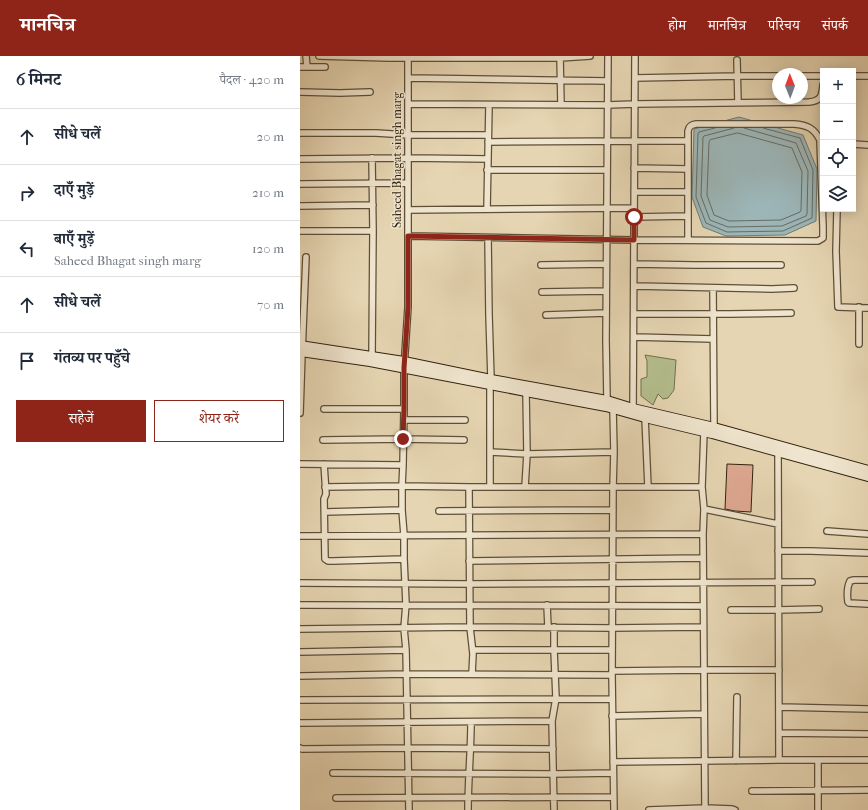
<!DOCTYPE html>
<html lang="hi">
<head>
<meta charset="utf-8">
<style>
  body { margin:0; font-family:"IM FELL French Canon","Noto Serif Devanagari",serif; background:#f2f2f3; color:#1f2937 }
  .controls { position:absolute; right:12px; top:12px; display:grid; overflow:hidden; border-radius:0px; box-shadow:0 2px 10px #0003 }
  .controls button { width:36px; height:36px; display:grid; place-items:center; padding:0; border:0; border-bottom:1px solid #e0e1e3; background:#fff; color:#1f2937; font:20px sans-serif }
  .compass { position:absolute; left:472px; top:12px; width:36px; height:36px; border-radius:50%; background:#fff; box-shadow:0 2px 10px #0003; rotate:359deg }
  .stop { position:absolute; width:12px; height:12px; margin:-9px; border:3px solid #8f2418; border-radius:50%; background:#fff }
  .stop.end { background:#8f2418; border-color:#fff; box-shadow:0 1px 4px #0008 }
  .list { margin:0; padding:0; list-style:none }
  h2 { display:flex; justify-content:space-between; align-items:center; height:52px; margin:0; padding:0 16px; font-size:17px }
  h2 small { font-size:13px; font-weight:400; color:#747a83 }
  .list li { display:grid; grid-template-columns:26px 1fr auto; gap:12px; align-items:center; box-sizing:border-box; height:56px; padding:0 16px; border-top:1px solid #e0e1e3 }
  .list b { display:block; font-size:15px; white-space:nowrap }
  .list p { margin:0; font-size:13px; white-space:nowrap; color:#747a83 }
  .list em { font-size:13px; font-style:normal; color:#747a83 }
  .actions { display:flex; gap:8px; padding:12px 16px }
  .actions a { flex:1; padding:9px 0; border:1px solid #8f2418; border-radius:0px; text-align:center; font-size:14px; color:#8f2418 }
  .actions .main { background:#8f2418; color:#fff }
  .icon { flex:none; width:22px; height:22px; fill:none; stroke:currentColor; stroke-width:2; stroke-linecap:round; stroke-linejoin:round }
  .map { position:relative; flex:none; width:568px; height:754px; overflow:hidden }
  header { display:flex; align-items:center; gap:24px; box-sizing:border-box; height:56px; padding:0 20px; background:#8f2418; color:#fff }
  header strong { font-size:19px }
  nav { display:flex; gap:22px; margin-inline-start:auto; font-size:14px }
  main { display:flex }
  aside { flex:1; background:#fff }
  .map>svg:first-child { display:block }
  .green { fill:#b4bd8d; stroke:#72704e }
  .water { fill:#9cb6b8; stroke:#717b74 }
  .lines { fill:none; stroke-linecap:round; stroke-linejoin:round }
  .shore { stroke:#666c63; stroke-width:1 }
  .building { fill:#dfa992; stroke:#30220e }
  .street-casing { stroke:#5e4f37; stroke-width:8 }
  .secondary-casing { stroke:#30220e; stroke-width:10 }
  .street { stroke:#efe4cd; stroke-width:5.5 }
  .secondary { stroke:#efe4cd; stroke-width:8 }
  .route { stroke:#8f2418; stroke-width:5 }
  .labels { text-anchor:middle; stroke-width:3; stroke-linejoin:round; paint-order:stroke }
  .street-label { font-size:12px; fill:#30220e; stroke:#efe4cd }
</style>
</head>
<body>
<header>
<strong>मानचित्र</strong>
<nav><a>होम</a><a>मानचित्र</a><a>परिचय</a><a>संपर्क</a></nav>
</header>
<main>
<aside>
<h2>6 मिनट<small>पैदल · 420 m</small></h2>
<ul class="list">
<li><svg class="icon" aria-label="ahead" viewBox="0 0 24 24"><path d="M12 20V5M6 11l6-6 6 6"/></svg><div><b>सीधे चलें</b></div><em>20 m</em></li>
<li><svg class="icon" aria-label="right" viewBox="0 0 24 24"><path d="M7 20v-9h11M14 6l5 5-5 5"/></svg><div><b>दाएँ मुड़ें</b></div><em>210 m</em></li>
<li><svg class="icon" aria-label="left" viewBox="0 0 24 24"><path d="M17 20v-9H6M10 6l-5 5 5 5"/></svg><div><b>बाएँ मुड़ें</b><p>Saheed Bhagat singh marg</p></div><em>120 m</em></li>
<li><svg class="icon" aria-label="ahead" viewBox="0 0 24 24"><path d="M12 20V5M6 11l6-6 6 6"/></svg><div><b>सीधे चलें</b></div><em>70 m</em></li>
<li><svg class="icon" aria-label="arrive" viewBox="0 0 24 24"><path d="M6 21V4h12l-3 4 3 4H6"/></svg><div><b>गंतव्य पर पहुँचे</b></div></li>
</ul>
<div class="actions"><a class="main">सहेजें</a><a>शेयर करें</a></div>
</aside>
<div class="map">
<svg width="568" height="754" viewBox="0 0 568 754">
  <rect width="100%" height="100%" fill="#e6d5b2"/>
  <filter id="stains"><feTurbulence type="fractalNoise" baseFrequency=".005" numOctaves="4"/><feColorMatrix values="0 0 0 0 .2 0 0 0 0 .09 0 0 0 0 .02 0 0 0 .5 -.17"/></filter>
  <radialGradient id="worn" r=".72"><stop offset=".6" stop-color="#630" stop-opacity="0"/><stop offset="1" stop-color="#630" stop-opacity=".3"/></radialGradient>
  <path class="green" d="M345,299L376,304L374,334L368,342L363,343L358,338L353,349L341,340V323L347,321V305Z"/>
  <path class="water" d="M439,61L503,79L517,113L516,165L485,179L426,180L403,171L392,141L394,73Z"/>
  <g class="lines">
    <path class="shore" d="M415,72L399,76L398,78L396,141L406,167L427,176L483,175L512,162L513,114L500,82L463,72
      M434,72L404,80L403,81L401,140L410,164L428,171L482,170L506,160L507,158L508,115L496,87L444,72
      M438,77L492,92L502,116L501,154L500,156L481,164L429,165L414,159L407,139L409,86L410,84Z"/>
  </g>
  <path class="building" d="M427,408L453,409L451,456L435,455L425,453Z"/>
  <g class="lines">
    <g class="street-casing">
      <path id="street" d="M6,0L7,11
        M19,0L89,2H260L290,0
        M108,0V251L104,312V353L103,409L102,430V454L104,479V503L106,548L104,572L106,594L109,754
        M260,0L261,49
        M437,4L438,47
        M0,11H25
        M502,20H523
        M553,20H568
        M108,22L308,25
        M335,22L438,20H478
        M0,36L40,37L70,36
        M108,48L308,49L335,48L509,46C521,45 522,40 523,29
        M0,77H76L108,79H188
        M188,86L335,85H388
        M553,88L568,89
        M0,103L108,102L188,103
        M334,112L388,113
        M187,114H307
        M0,128L108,127
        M334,136H387
        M0,150L73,149
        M187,153L189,49
        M537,153L536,195L538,251L568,252
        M108,154L334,152
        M334,161L388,160
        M0,175H73
        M108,180L334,184L518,185L523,182V171L520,84C514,72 507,69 494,68H396C391,69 389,70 388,75V184
        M188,182L189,259L191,323
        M334,208L394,209H481
        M241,209L306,208
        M334,230L472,233L494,232
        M413,232L414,371
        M242,236L306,235
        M559,251V288
        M334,258H430L491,257
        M246,259L306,257
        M334,281L413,283
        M72,299L73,175L72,102
        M190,329V431
        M307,344L306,284L308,0
        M24,353H104
        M313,353L314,396L313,431L312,619L314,754
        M333,354L335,0
        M0,357L2,297L6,201
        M345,362L348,431
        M104,364H165
        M23,384L103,383L164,384
        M478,394L479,704
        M190,396L227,398L314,396
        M0,408L103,409
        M24,408L26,438L24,443L25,503L28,505H33L104,503
        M25,431L102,430L169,431H402
        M169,431L170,571L312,572L403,571
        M225,431L227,398L226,336
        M404,453L478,468
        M139,455L313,454
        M25,456L102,454
        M527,475L568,478
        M0,480L403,478
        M478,495H511L568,497
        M169,505L403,502
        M568,524H554L550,525C547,531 547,539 548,546L549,547L568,548
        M0,527L169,528L512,526
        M0,549L403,550
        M247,549L248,571
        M431,554H478L519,553
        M0,573L170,571L173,598L172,618
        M173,594H312
        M0,596L106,594
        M312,615L403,614H479
        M0,620L106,618L312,619
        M0,644L312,643
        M479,651L568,653
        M312,660L404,658
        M0,667L252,665
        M479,677L568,678
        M0,692L2,693L107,692L253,693
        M518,704V754
        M436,705L437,641
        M313,706L479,704H568
        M33,717L253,718L313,717
        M452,735L568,734
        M36,742L313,741
        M405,752L432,753L435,754
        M168,754C168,725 171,695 171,666
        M254,754L252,665L256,642L254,594V571
        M349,754L405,752L403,478L404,453L402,431L404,376"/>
    </g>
    <g class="secondary-casing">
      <path id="secondary" d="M0,289L104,305L191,323L307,344L333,352L414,371L568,414
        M0,296L70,306L226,336L306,351L345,362L412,378L568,421"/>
    </g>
    <use href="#street" class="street"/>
    <use href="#secondary" class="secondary"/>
  </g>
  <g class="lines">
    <path class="route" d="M103,383L104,353V312L108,251V180L334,184V161"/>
  </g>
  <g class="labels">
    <g class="street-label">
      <text transform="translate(97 104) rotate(-90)" y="4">Saheed Bhagat singh marg</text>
    </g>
  </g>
  <rect width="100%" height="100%" filter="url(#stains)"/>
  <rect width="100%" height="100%" fill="url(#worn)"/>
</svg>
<div class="controls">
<button>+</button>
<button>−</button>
<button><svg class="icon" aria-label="locate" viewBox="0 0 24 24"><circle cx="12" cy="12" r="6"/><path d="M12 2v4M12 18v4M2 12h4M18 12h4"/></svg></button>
<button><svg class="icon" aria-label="layers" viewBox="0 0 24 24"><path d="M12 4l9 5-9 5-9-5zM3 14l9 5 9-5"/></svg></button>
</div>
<svg class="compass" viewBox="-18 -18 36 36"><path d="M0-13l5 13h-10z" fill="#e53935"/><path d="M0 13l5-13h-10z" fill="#747a83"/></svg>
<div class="stop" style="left:334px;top:161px"></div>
<div class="stop end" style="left:103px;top:383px"></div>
</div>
</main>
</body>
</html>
